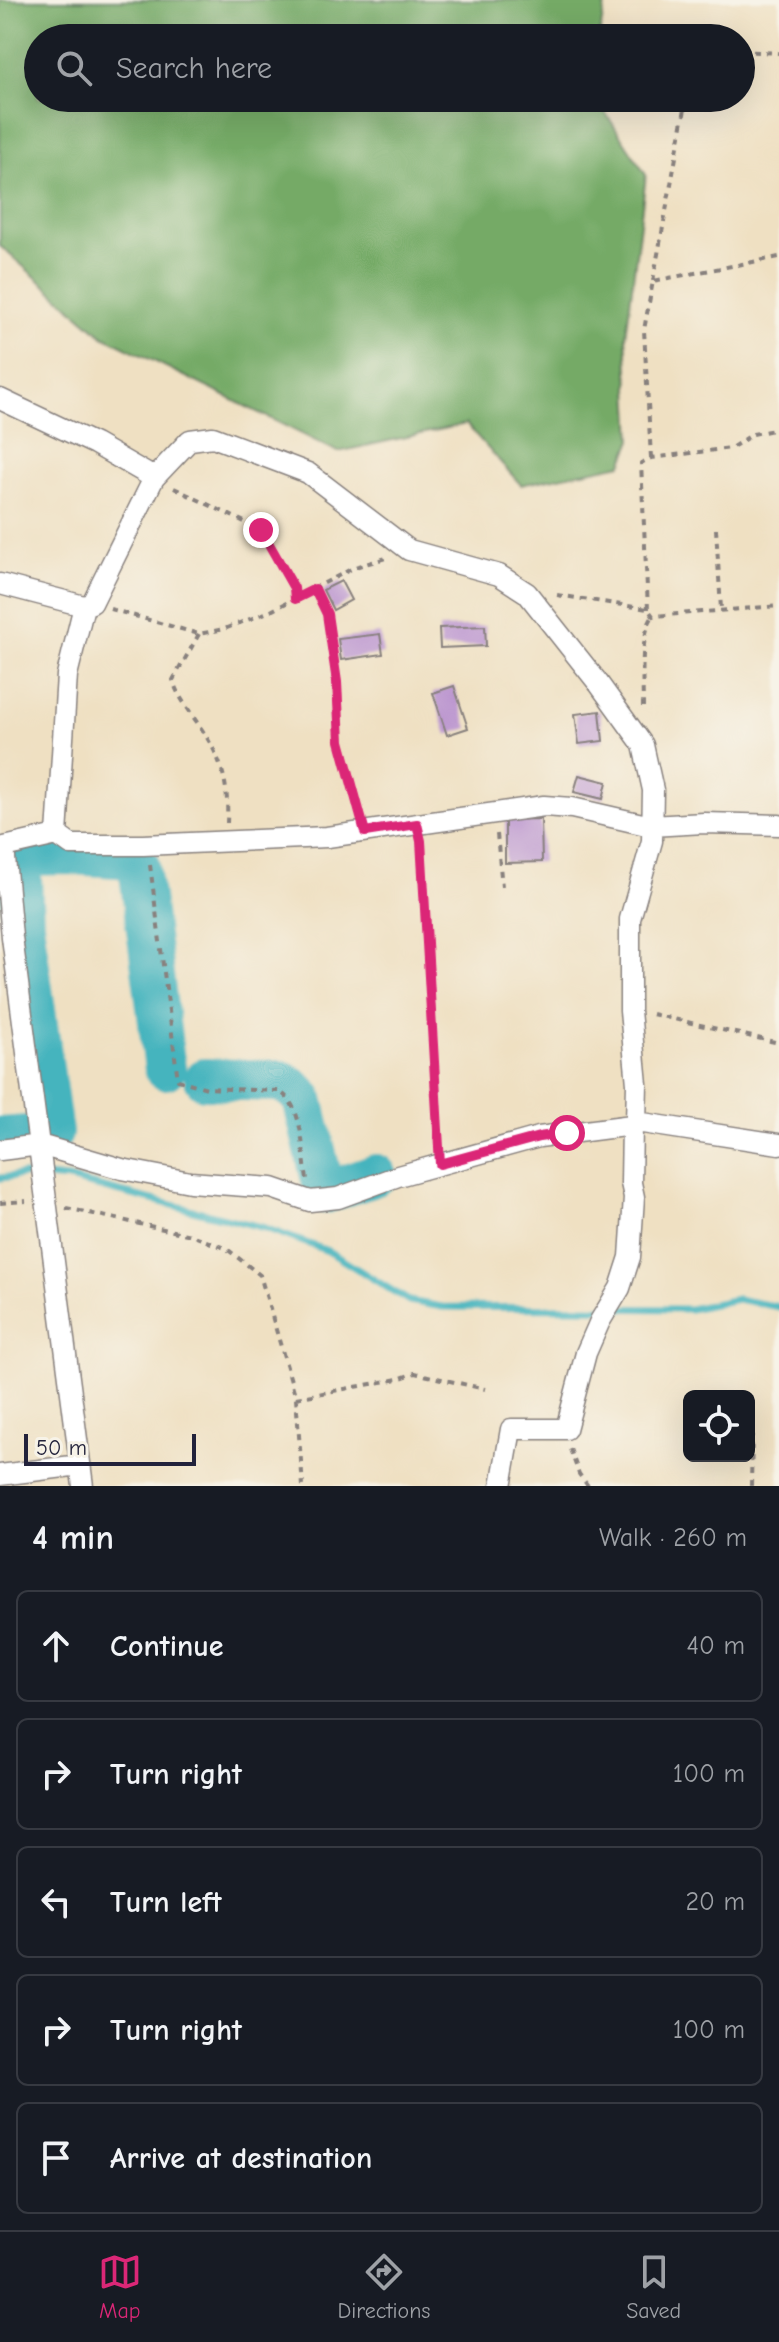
<!DOCTYPE html>
<html lang="en">
<head>
<meta charset="utf-8">
<style>
  body { margin:0; font-family:"Comic Neue",sans-serif; background:#242831; color:#f1f3f6 }
  .controls { position:absolute; right:24px; bottom:24px; display:grid; overflow:hidden; border-radius:12px; box-shadow:0 8px 32px #0002 }
  .controls button { width:72px; height:72px; display:grid; place-items:center; padding:0; border:0; border-bottom:2px solid #363941; background:#171b24; color:#f1f3f6; font:40px sans-serif }
  .scale { position:absolute; left:24px; bottom:20px; width:172px; box-sizing:border-box; padding-left:8px; border:4px solid #22223b; border-top:0; font-size:22px; line-height:28px; white-space:nowrap; color:#22223b; -webkit-text-stroke:6px #f7f3e8; paint-order:stroke }
  .stop { position:absolute; width:24px; height:24px; margin:-18px; border:6px solid #db2777; border-radius:50%; background:#fff }
  .stop.end { background:#db2777; border-color:#fff; box-shadow:0 2px 8px #0008 }
  .list { margin:0; padding:0; list-style:none }
  h2 { display:flex; justify-content:space-between; align-items:center; height:104px; margin:0; padding:0 32px; font-size:34px }
  h2 small { font-size:26px; font-weight:400; color:#9ea1a6 }
  .list li { display:grid; grid-template-columns:52px 1fr auto; gap:24px; align-items:center; box-sizing:border-box; height:112px; margin:0 16px 16px; padding:0 16px; border:2px solid #363941; border-radius:12px }
  .list b { display:block; font-size:30px; white-space:nowrap }
  .list em { font-size:26px; font-style:normal; color:#9ea1a6 }
  .icon { flex:none; width:44px; height:44px; fill:none; stroke:currentColor; stroke-width:2; stroke-linecap:round; stroke-linejoin:round }
  .map { position:relative; flex:none; width:779px; height:1486px; overflow:hidden }
  .search { position:absolute; background:#171b24; box-shadow:0 8px 32px #0002; left:24px; right:24px; top:24px; height:88px; display:flex; align-items:center; gap:20px; box-sizing:border-box; padding:0 28px; border-radius:44px; color:#9ea1a6; font-size:30px }
  .sheet { height:744px; background:#171b24 }
  nav { display:flex; justify-content:space-around; align-items:center; box-sizing:border-box; height:112px; border-top:2px solid #363941; background:#171b24; font-size:22px; color:#9ea1a6 }
  nav a { display:grid; justify-items:center; gap:4px }
  nav .on { color:#db2777 }
  .map>svg:first-child { display:block }
  .forest { fill:#74aa66; stroke:#4b6650; stroke-width:2 }
  .lines { fill:none; stroke-linecap:round; stroke-linejoin:round }
  .stream { stroke:#44b4be; stroke-width:7 }
  .river { stroke:#44b4be; stroke-width:42 }
  .building { fill:#bb95cf }
  .minor-casing { stroke:#88817e; stroke-width:23 }
  .path { stroke:#88817e; stroke-width:4; stroke-dasharray:6 6; stroke-linecap:butt }
  .minor { stroke:#fff; stroke-width:20 }
  .route { stroke:#db2777; stroke-width:10 }
</style>
</head>
<body>
<div class="map">
<svg width="779" height="1486" viewBox="0 0 779 1486">
  <rect width="100%" height="100%" fill="#f7f3e8"/>
  <filter id="ink" filterUnits="userSpaceOnUse"><feTurbulence type="fractalNoise" baseFrequency=".0125" numOctaves="2"/><feDisplacementMap in="SourceGraphic" scale="16" xChannelSelector="R" yChannelSelector="G"/><feConvolveMatrix kernelMatrix="1 2 1 2 8 2 1 2 1" color-interpolation-filters="sRGB"/></filter>
  <filter id="wash" filterUnits="userSpaceOnUse"><feTurbulence type="fractalNoise" baseFrequency=".006" numOctaves="4" result="noise"/><feDisplacementMap in="SourceGraphic" scale="32" xChannelSelector="R" yChannelSelector="G"/><feGaussianBlur stdDeviation="1.8" result="paint"/><feColorMatrix in="noise" values="0 0 0 0 0 0 0 0 0 0 0 0 0 0 0 0 0 1.4 0 .05"/><feComposite in="paint" operator="in"/></filter>
  <g filter="url(#wash)">
    <rect width="100%" height="100%" fill="#efe0c2"/>
    <path class="forest" d="M0,0H606L599,38H38V98H596L646,175L626,336L632,440L622,464L521,485L466,424L338,452L103,336L0,246Z"/>
    <g class="lines">
      <path class="stream" d="M0,1178L23,1175L68,1179L265,1228L328,1251L409,1301L442,1307L690,1309L737,1299L779,1307"/>
      <path class="river" d="M205,1079L280,1081L293,1088L303,1099L325,1193L376,1175
        M52,1133L23,924L20,855L73,854L132,858L139,866L165,1069
        M0,1138L28,1136"/>
    </g>
    <g id="blocks">
      <path class="building" d="M341,581L351,600L333,610L323,590Z
        M485,626L486,646L440,648L439,628Z
        M380,634L383,654L341,660L338,639Z
        M454,686L468,728L447,735L433,693Z
        M600,711L603,741L579,744L575,714Z
        M579,775L607,782L603,799L574,792Z
        M541,819L542,862L505,863V820Z"/>
    </g>
  </g>
  <g filter="url(#ink)">
    <use href="#blocks" fill-opacity="0" stroke="#88817e" stroke-width="2"/>
    <g class="lines">
      <g class="minor-casing">
        <path id="minor" d="M0,399L95,444L154,478
          M0,584L84,606L92,603L154,478L190,440L213,437L308,473L409,550L499,575L527,593L599,684L643,745L653,790L652,841L630,919V1011L637,1084L636,1122
          M57,835L67,675L84,606
          M4,847L12,937L83,1486
          M0,848L57,835L71,845H143L327,837L544,806L572,808L651,826L704,823L779,825
          M0,1150L40,1145L122,1169L190,1182L272,1188L310,1201L338,1198L398,1176L539,1137L632,1125L636,1122L779,1144
          M0,1475L80,1465
          M501,1486L511,1429H566L586,1353L600,1321L620,1288L630,1257L634,1197L631,1183L632,1125"/>
      </g>
      <path class="path" d="M741,51L779,53
        M653,281L687,98
        M651,458L644,330L653,281L779,257
        M174,488L261,530L294,588L295,599
        M716,529L721,609
        M315,589L327,614L337,682L340,741L359,810
        M557,595L648,609L653,616L779,606
        M110,609L199,634L224,629L271,611L355,567L386,558
        M648,609L641,463L651,458L731,448L753,434L779,429
        M199,634L173,680C177,695 186,705 194,718C220,755 229,777 227,823
        M643,707C643,682 639,636 653,616
        M497,834L502,887
        M421,842L439,1145
        M150,865L178,1080L207,1088L279,1091C304,1106 302,1152 307,1179
        M652,1014L779,1043
        M0,1203L26,1201
        M66,1208L191,1235L227,1249L260,1275L296,1398L303,1486
        M296,1398L398,1379L415,1373L485,1389
        M570,1449L579,1474L588,1486
        M751,1486L752,1433"/>
      <use href="#minor" class="minor"/>
    </g>
  </g>
  <g class="lines" filter="url(#ink)">
    <path class="route" d="M261,530L294,588L295,599L315,589L327,614L337,682L340,741L365,832L417,824L421,841L440,1164L539,1137L567,1133"/>
  </g>
</svg>
<div class="controls">
<button><svg class="icon" aria-label="locate" viewBox="0 0 24 24"><circle cx="12" cy="12" r="6"/><path d="M12 2v4M12 18v4M2 12h4M18 12h4"/></svg></button>
</div>
<div class="scale">50 m</div>
<div class="stop" style="left:567px;top:1133px"></div>
<div class="stop end" style="left:261px;top:530px"></div>
<div class="search"><svg class="icon" aria-label="search" viewBox="0 0 24 24"><circle cx="10" cy="10" r="6"/><path d="M15 15l6 6"/></svg>Search here</div>
</div>
<section class="sheet">
<h2>4 min<small>Walk · 260 m</small></h2>
<ul class="list">
<li><svg class="icon" aria-label="ahead" viewBox="0 0 24 24"><path d="M12 20V5M6 11l6-6 6 6"/></svg><div><b>Continue</b></div><em>40 m</em></li>
<li><svg class="icon" aria-label="right" viewBox="0 0 24 24"><path d="M7 20v-9h11M14 6l5 5-5 5"/></svg><div><b>Turn right</b></div><em>100 m</em></li>
<li><svg class="icon" aria-label="left" viewBox="0 0 24 24"><path d="M17 20v-9H6M10 6l-5 5 5 5"/></svg><div><b>Turn left</b></div><em>20 m</em></li>
<li><svg class="icon" aria-label="right" viewBox="0 0 24 24"><path d="M7 20v-9h11M14 6l5 5-5 5"/></svg><div><b>Turn right</b></div><em>100 m</em></li>
<li><svg class="icon" aria-label="arrive" viewBox="0 0 24 24"><path d="M6 21V4h12l-3 4 3 4H6"/></svg><div><b>Arrive at destination</b></div></li>
</ul>
</section>
<nav>
<a class="on"><svg class="icon" aria-label="map" viewBox="0 0 24 24"><path d="M3 6l6-2 6 2 6-2v14l-6 2-6-2-6 2zM9 4v14M15 6v14"/></svg>Map</a>
<a><svg class="icon" aria-label="directions" viewBox="0 0 24 24"><path d="M12 3l9 9-9 9-9-9zM9 14v-3h6M13 9l2 2-2 2"/></svg>Directions</a>
<a><svg class="icon" aria-label="saved" viewBox="0 0 24 24"><path d="M7 4h10v16l-5-4-5 4z"/></svg>Saved</a>
</nav>
</body>
</html>
